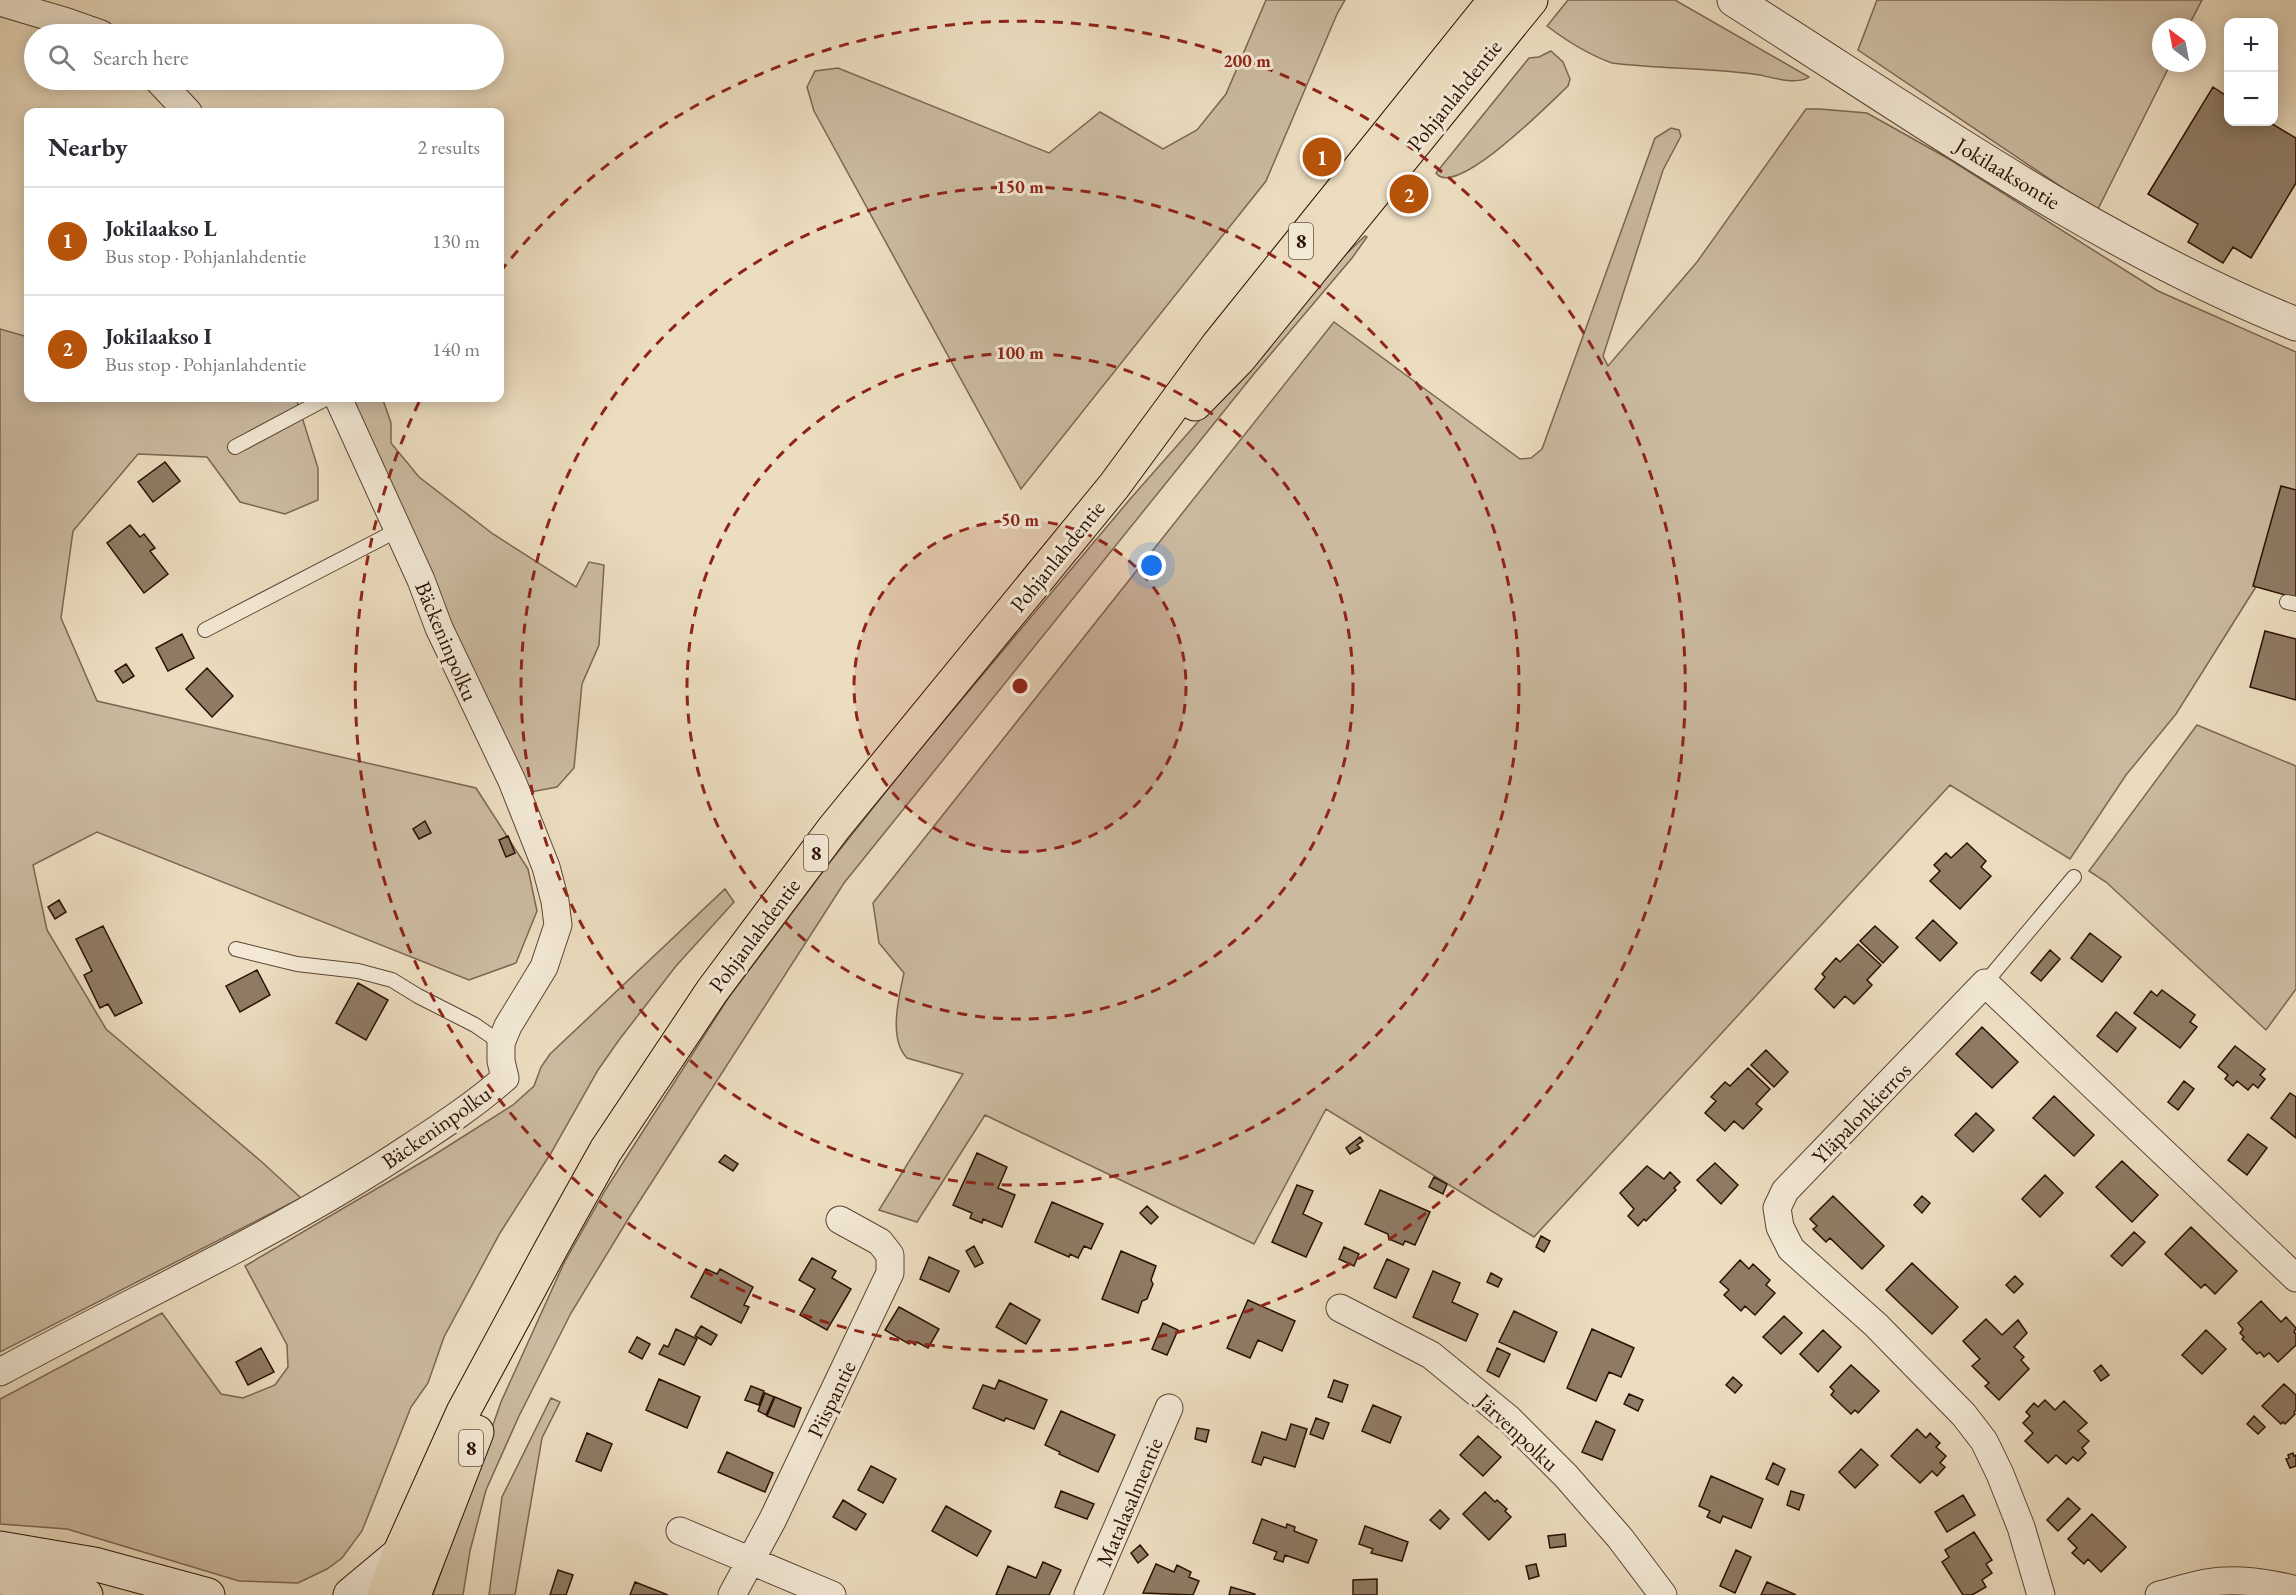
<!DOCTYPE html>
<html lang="en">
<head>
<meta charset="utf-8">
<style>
  body { margin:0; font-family:"EB Garamond",serif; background:#f7f7f7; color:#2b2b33 }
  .controls { position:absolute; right:18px; top:18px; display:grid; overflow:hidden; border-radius:12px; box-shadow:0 3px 15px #0003 }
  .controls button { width:54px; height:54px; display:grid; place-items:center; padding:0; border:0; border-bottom:2px solid #e1e1e2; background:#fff; color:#2b2b33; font:30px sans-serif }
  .compass { position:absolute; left:2152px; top:18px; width:54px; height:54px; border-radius:50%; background:#fff; box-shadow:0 3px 15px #0003; rotate:328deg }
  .you { position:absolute; left:1152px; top:566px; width:21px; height:21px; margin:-15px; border:4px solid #fff; border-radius:50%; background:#1a73e8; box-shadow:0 0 0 9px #1a73e833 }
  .badge { display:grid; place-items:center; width:39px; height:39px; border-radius:50%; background:#b45309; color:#fff; font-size:20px; font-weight:700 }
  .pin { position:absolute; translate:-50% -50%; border:3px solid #fff; box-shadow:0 2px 6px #0006 }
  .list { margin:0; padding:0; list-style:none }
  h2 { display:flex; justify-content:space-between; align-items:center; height:78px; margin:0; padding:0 24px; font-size:26px }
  h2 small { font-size:20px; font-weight:400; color:#7c7c81 }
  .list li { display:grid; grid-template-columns:39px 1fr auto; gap:18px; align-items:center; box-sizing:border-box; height:108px; padding:0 24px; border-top:2px solid #e1e1e2 }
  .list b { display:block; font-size:22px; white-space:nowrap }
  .list p { margin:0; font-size:20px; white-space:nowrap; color:#7c7c81 }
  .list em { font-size:20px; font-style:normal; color:#7c7c81 }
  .icon { flex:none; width:33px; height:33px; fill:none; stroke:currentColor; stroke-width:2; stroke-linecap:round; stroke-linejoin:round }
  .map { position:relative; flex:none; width:2296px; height:1595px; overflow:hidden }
  .search { position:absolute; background:#fff; box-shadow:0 3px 15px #0003; left:24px; top:24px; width:480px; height:66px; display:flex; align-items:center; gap:15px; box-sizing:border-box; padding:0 21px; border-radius:33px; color:#7c7c81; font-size:22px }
  .panel { position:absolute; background:#fff; box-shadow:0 3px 15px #0003; left:24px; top:108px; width:480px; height:294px; border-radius:12px }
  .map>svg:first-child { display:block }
  .green { fill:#cbbaa0; stroke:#7b6652; stroke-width:1.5 }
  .building { fill:#8f7b65; stroke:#2b1103; stroke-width:1.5 }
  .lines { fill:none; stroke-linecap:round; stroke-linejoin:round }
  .service-casing { stroke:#5b4432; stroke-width:16 }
  .minor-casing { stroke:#5b4432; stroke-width:29 }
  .tertiary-casing { stroke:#5b4432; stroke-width:35 }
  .secondary-casing { stroke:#2b1103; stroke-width:35 }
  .trunk-casing { stroke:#2b1103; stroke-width:35 }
  .service { stroke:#f3e9d6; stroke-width:14 }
  .minor { stroke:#f3e9d6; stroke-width:27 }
  .tertiary { stroke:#f3e9d6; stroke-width:33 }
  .secondary { stroke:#f3e9d6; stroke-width:33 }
  .trunk { stroke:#ecddc0; stroke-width:33 }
  .ring { fill:none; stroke:#8f2418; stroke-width:3; stroke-dasharray:10 8 }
  .labels { text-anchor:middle; stroke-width:6; stroke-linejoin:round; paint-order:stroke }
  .shield { fill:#f3e9d6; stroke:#675242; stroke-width:1.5 }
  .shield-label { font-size:21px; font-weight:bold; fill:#2b1103 }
  .street-label { font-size:22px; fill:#2b1103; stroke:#f3e9d6 }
  .centre { fill:#8f2418; stroke:#f3e9d6; stroke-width:3 }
  .ring-label { font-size:18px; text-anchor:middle; font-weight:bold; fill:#8f2418; stroke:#f3e9d6; stroke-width:6; stroke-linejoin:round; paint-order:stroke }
</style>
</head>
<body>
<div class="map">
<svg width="2296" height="1595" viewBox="0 0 2296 1595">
  <rect width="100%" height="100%" fill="#ecddc0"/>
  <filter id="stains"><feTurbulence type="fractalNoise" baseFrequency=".00333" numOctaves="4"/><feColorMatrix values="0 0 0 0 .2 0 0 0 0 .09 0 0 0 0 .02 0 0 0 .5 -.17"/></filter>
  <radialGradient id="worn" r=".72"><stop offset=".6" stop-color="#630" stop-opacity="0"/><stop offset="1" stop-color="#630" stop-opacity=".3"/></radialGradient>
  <path class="green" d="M1266,0H1345L1337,14L1266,181L1021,489L814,111L807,87L815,71L838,68L1049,153L1100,112L1163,149L1197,130L1226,94Z
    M1568,0H1675L1809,77C1798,85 1773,78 1760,75C1711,68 1661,69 1612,63C1587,54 1568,42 1547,26Z
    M1877,0H2202L2188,27H2161V63H2171L2097,211L1858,50Z
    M1551,51L1563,62L1570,79L1568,86C1551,102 1455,200 1436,173L1529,58L1539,57Z
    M1806,109H1820L1867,113L1949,159L2158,291L2296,352V523L2176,714L2126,775L2070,859L1950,785L1534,1237L1326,1109L1254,1244L985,1115L917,1222L879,1210L963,1074L907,1058C888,1039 899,996 904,973L879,943L873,903L1334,322L1520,459L1531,458L1542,449L1655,138L1671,128L1679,130L1681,136L1663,170L1603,356L1608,366L1697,262Z
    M1365,236L1367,237L1352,258L1253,375L844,883L630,1216L571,1313L519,1416L486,1490L470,1551L463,1595H433L501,1402L564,1263L606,1189L729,997L830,862L916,754L1131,498L1346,254Z
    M0,329L28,337V398H296L318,468V500L285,514L240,502L207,457L138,454L73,531L61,618L97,701L476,788L528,869L537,911L516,963L469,980L97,832L33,865L47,930L106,1029L263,1163L301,1198L0,1352Z
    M353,398H380L383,400L391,423V443L419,477L493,534L576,587L589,562L604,565L599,645L582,684L574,768L557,787L531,792L451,623Z
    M2197,725L2296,766V989L2266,1030L2106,882L2089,871Z
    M725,889L734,902L676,966L619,1040L598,1070L551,1153L500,1233L444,1337L428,1383L411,1407L362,1531L342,1558L327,1569L298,1583L239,1581L67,1529L0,1524V1399L162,1313L221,1394L243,1398L275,1385L288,1367L287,1345L245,1266L434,1155L513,1105L534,1086L541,1067L550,1054Z
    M551,1398L560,1402L542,1438L515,1595H489L502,1497Z"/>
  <path class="building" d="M2213,87L2228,97V122H2269L2296,138V183L2251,258L2233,247L2223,263L2188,242L2198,224L2148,194Z
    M165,462L180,481L153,502L138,482Z
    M2281,486L2296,490V598L2253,586Z
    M130,525L140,537L144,534L155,548L150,551L168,574L144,593L107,543Z
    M2265,631L2296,639V700L2250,687Z
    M182,634L194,658L168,671L156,648Z
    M126,664L134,676L123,683L115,671Z
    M207,668L233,696L212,717L186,689Z
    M425,821L431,833L419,839L413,829Z
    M508,836L515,853L506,857L499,840Z
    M1967,843L1986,861L1981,867L1991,876L1960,909L1930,881L1940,871L1934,865L1946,853L1951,858Z
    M59,900L66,912L55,919L48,907Z
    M1933,920L1957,943L1940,961L1916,938Z
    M103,926L142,1003L115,1016L108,1004L100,1008L84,975L92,971L76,939Z
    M1875,926L1898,947L1883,963L1860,941Z
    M2090,933L2121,957L2102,982L2071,958Z
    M1858,944L1881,965L1867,980L1872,985L1854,1004L1845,996L1834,1008L1815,989L1825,977L1822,974L1836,958L1840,962Z
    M2050,950L2060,959L2041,981L2031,973Z
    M257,970L270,995L240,1012L226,986Z
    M358,983L388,1000L366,1040L336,1023Z
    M2162,990L2195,1015L2190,1022L2197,1027L2180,1048L2134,1013L2151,991L2157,996Z
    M2116,1012L2136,1028L2117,1052L2097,1036Z
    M1982,1027L2018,1062L1992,1088L1956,1054Z
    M2235,1046L2265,1069L2260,1075L2265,1079L2258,1088L2253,1084L2248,1090L2237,1081L2233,1086L2225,1079L2228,1075L2218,1067Z
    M1766,1050L1788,1072L1774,1087L1751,1065Z
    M1748,1068L1770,1089L1756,1104L1762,1109L1743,1129L1734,1121L1725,1131L1705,1113L1716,1101L1711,1097L1725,1082L1730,1086Z
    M2184,1081L2194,1089L2178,1110L2168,1102Z
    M2290,1093L2296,1097V1138L2271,1118Z
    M2054,1096L2094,1135L2074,1156L2033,1118Z
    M1976,1113L1994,1130L1973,1152L1955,1135Z
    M2248,1134L2267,1148L2247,1175L2228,1160Z
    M1360,1137L1363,1141L1357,1145L1360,1148L1350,1154L1346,1148Z
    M977,1153L1007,1167L998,1188L1015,1195L1002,1227L983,1219L982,1223L970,1218L972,1213L953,1205Z
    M725,1155L738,1164L733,1171L719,1162Z
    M2122,1161L2158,1195L2132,1222L2096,1187Z
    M1715,1163L1738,1185L1721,1204L1697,1180Z
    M1647,1166L1664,1179L1670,1172L1680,1182L1674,1188L1676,1190L1646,1221L1644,1219L1638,1226L1628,1216L1634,1209L1620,1193Z
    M2045,1175L2063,1193L2040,1217L2022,1199Z
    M1434,1177L1447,1184L1443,1194L1429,1187Z
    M1297,1185L1313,1191L1303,1214L1322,1223L1306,1257L1272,1242Z
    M1380,1190L1430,1212L1415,1245L1405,1241L1403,1245L1389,1239L1388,1234L1365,1224Z
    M1833,1196L1884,1246L1862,1269L1830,1238L1826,1242L1813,1229L1817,1226L1810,1219Z
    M1922,1196L1930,1203L1922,1213L1914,1205Z
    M1052,1202L1103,1224L1091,1249L1084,1246L1078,1258L1070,1254L1069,1257L1035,1242Z
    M1147,1206L1158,1217L1151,1224L1140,1213Z
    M2191,1227L2237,1271L2215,1294L2205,1284L2201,1288L2165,1254Z
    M2134,1232L2145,1242L2122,1266L2111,1256Z
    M1541,1236L1550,1241L1544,1252L1536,1247Z
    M974,1246L983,1263L975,1267L966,1251Z
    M1344,1247L1359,1254L1354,1266L1339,1259Z
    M1121,1251L1156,1266L1151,1280L1153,1284L1147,1299L1142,1301L1138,1313L1102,1299Z
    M929,1257L959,1271L949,1292L920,1279Z
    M812,1258L836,1271L832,1278L851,1289L827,1330L800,1315L815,1289L799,1280Z
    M1387,1259L1409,1269L1396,1298L1374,1288Z
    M1740,1260L1749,1269L1753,1264L1770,1280L1766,1285L1775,1293L1755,1315L1745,1306L1741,1311L1724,1295L1729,1290L1720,1282Z
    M1912,1263L1958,1307L1932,1334L1886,1290Z
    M706,1269L717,1274L720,1269L753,1287L744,1305L749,1307L741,1323L691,1297Z
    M1433,1271L1460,1283L1452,1302L1478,1314L1466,1341L1413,1317Z
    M1491,1273L1502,1279L1498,1287L1487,1282Z
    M2015,1276L2023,1284L2014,1293L2006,1285Z
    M1248,1300L1295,1321L1282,1351L1258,1340L1250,1358L1227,1348Z
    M2261,1301L2281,1322L2286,1317L2296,1328L2294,1332L2296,1334V1345L2278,1362L2269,1353L2264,1357L2260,1352L2257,1354L2242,1339L2244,1337L2240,1333L2243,1329L2238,1323Z
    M1010,1303L1040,1320L1026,1344L996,1327Z
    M899,1307L939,1329L928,1348L917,1342L915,1345L910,1341L909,1344L885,1330Z
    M1514,1311L1557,1332L1544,1362L1499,1342Z
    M1784,1316L1802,1333L1781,1354L1763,1337Z
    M1986,1319L2002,1335L2018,1320L2027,1333L2014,1347L2024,1357L2021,1360L2029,1369L1999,1400L1985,1386L1989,1383L1972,1366L1980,1359L1963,1341Z
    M1163,1323L1178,1330L1167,1355L1152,1349Z
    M701,1326L717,1335L711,1345L695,1336Z
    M676,1329L697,1339L684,1365L659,1354L664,1345L668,1347Z
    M1592,1329L1634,1348L1621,1377L1609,1372L1596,1401L1567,1388Z
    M1823,1330L1841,1347L1818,1372L1800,1354Z
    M2206,1330L2226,1349L2202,1374L2182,1355Z
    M637,1337L650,1344L642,1359L629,1352Z
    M261,1348L274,1372L248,1385L236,1362Z
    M1497,1348L1510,1354L1499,1377L1487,1371Z
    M1851,1365L1879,1391L1858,1413L1855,1410L1851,1414L1831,1395L1834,1391L1830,1387Z
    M2101,1365L2109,1375L2101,1381L2094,1371Z
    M1733,1377L1742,1385L1735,1393L1726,1385Z
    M659,1379L700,1397L687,1428L646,1410Z
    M999,1380L1047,1400L1034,1429L1006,1418L1004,1421L973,1408L983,1385L995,1389Z
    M1334,1380L1348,1385L1342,1402L1328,1397Z
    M2284,1384L2296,1395V1410L2294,1412L2295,1414L2285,1424L2283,1422L2281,1424L2262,1406Z
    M751,1386L764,1391L759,1405L745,1400Z
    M765,1393L774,1397L766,1415L758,1411Z
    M1629,1394L1643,1400L1638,1411L1624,1404Z
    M775,1397L801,1408L794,1427L767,1416Z
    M2045,1400L2055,1410L2064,1401L2087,1423L2078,1431L2089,1441L2082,1448L2086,1453L2078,1461L2073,1457L2066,1464L2056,1455L2048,1463L2025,1441L2033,1433L2023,1423L2030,1416L2026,1412L2034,1403L2038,1407Z
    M1373,1405L1401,1417L1390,1443L1362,1431Z
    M1061,1411L1115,1435L1098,1472L1059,1454L1060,1452L1045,1445Z
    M2254,1416L2265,1427L2258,1434L2247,1424Z
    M1316,1418L1329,1423L1323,1439L1310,1434Z
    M1596,1421L1615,1430L1602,1460L1582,1452Z
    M1291,1424L1307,1429L1295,1467L1264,1457L1261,1465L1252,1462L1262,1432L1286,1440Z
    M1197,1428L1209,1430L1206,1442L1195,1439Z
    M1917,1429L1926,1438L1930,1433L1940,1443L1936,1447L1946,1456L1940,1463L1945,1467L1937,1476L1932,1471L1920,1483L1891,1456Z
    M587,1433L612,1444L601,1471L576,1461Z
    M1478,1436L1501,1457L1483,1476L1460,1455Z
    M1861,1449L1878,1465L1855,1488L1839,1472Z
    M727,1452L773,1473L765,1492L718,1472Z
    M2293,1453L2294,1456L2296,1455V1466L2290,1468L2286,1459L2289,1458L2288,1455Z
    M1773,1463L1785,1469L1778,1485L1766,1479Z
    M871,1466L896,1479L883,1503L858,1490Z
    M1711,1476L1763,1499L1751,1528L1723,1516L1720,1523L1707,1517L1710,1511L1699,1506Z
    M1061,1491L1094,1504L1087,1519L1055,1507Z
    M1791,1491L1804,1495L1799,1510L1787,1505Z
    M1485,1492L1495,1502L1497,1500L1507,1509L1505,1511L1511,1517L1489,1540L1463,1514Z
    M1963,1495L1975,1515L1947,1532L1935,1512Z
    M2068,1498L2080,1509L2058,1531L2047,1520Z
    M843,1500L866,1514L856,1530L833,1517Z
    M946,1506L991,1531L977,1556L932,1531Z
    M1440,1510L1449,1519L1440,1529L1430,1520Z
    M2092,1514L2126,1547L2101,1572L2088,1559L2084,1564L2072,1553L2077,1548L2068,1539Z
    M1262,1519L1286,1528L1287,1524L1295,1527L1294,1531L1317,1540L1308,1563L1285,1555L1283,1562L1274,1559L1277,1552L1253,1543Z
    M1365,1526L1408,1542L1402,1561L1371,1553L1373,1549L1359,1544Z
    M1974,1532L1992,1560L1986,1564L1992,1573L1982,1580L1986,1587L1972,1595H1963L1942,1562L1949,1557L1945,1550Z
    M1565,1534L1566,1546L1550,1548L1548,1536Z
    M1140,1545L1148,1555L1138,1563L1131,1553Z
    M1736,1550L1751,1557L1735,1593L1720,1586Z
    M1043,1562L1061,1570L1049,1595H996L1008,1566L1036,1578Z
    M1156,1564L1174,1572L1177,1565L1191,1572L1189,1577L1199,1581L1193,1595L1143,1593Z
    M1536,1564L1539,1576L1529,1579L1526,1566Z
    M558,1570L573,1575L566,1595H550Z
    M1377,1579V1595H1353V1580Z
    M635,1582L668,1595H630Z
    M1767,1582L1796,1595H1761Z
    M1231,1587L1255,1594V1595H1229Z"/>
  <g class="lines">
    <g class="service-casing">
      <path id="service" d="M235,447L327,398
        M2287,602L2296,604
        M205,630L398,530
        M236,949L297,964L358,971L392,980L418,996L475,1025L501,1043
        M1985,983L2074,877"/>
    </g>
    <g class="minor-casing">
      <path id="minor" d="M0,2L67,22L101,34
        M158,80L188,112
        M1340,1308L1431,1355L1509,1419L1566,1476L1620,1538L1663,1595
        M0,1372C132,1300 268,1239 395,1157C433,1132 471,1108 505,1078L501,1061V1043L508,1026L544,967L558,925L555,901L546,867L512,781L439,628L421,580L338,398
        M680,1531L832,1595
        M732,1595L773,1519L890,1273V1255L880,1242L840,1220
        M1088,1595L1169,1408
        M2041,1595L2021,1527L2000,1474L1984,1441L1964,1415L1876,1325L1791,1249L1780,1227L1777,1208L1785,1191L1985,983L2296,1278
        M2159,1595C2175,1591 2190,1586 2206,1583C2234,1578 2269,1582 2296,1590"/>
    </g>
    <g class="tertiary-casing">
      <path id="tertiary" d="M1734,0C1916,115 2095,243 2296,324"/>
    </g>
    <g class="secondary-casing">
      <path id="secondary" d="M0,1548L94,1564L208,1595
        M0,1578L23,1581L86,1595
        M350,1595L399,1554"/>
    </g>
    <g class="trunk-casing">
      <path id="trunk" d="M1195,404L1239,359L1531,0
        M384,1595L399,1554L463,1412L553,1245L606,1150L712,991L834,828L1114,486L1217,346L1495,0
        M414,1595L477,1432"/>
    </g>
    <use href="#service" class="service"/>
    <use href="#minor" class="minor"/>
    <use href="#tertiary" class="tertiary"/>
    <use href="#secondary" class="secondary"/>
    <use href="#trunk" class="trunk"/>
  </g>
  <circle cx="1020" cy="686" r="166" fill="#8f2418" fill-opacity=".12"/>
  <g class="ring">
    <circle cx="1020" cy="686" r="166"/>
    <circle cx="1020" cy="686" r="333"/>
    <circle cx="1020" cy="686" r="499"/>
    <path d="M500 272A665 665 0 1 1 420 400"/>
  </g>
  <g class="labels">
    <g class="shield">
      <rect x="1289" y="223" width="24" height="36" rx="4.5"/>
      <rect x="804" y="835" width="24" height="36" rx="4.5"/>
      <rect x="459" y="1430" width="24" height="36" rx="4.5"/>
    </g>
    <g class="shield-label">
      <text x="1301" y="248">8</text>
      <text x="816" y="860">8</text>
      <text x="471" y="1455">8</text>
    </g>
    <g class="street-label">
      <text transform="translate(1454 95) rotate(-51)" y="8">Pohjanlahdentie</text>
      <text transform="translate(2008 173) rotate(31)" y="8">Jokilaaksontie</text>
      <text transform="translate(1057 556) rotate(-51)" y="8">Pohjanlahdentie</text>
      <text transform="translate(447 641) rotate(67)" y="8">Bäckeninpolku</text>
      <text transform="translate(754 935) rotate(-53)" y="8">Pohjanlahdentie</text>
      <text transform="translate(1861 1113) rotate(-46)" y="8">Yläpalonkierros</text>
      <text transform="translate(436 1127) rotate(-35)" y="8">Bäckeninpolku</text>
      <text transform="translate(831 1399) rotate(-64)" y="8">Piispantie</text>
      <text transform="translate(1518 1432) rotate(43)" y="8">Järvenpolku</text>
      <text transform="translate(1129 1502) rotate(-67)" y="8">Matalasalmentie</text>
    </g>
  </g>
  <circle cx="1020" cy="686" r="9" class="centre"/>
  <g class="ring-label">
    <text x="1247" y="67">200 m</text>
    <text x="1020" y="193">150 m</text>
    <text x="1020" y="359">100 m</text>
    <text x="1020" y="526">50 m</text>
  </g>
  <rect width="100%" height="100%" filter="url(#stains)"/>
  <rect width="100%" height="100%" fill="url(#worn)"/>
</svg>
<div class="controls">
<button>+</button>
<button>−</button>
</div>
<svg class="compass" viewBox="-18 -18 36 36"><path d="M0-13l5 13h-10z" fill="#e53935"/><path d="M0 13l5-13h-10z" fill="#7c7c81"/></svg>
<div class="you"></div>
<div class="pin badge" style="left:1322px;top:157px">1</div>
<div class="pin badge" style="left:1409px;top:194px">2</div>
<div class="search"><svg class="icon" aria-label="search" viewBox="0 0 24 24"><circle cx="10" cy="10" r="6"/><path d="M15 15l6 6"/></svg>Search here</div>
<section class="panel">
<h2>Nearby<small>2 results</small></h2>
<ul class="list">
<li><span class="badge">1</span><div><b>Jokilaakso L</b><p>Bus stop · Pohjanlahdentie</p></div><em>130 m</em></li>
<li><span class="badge">2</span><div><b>Jokilaakso I</b><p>Bus stop · Pohjanlahdentie</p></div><em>140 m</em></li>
</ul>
</section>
</div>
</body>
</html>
